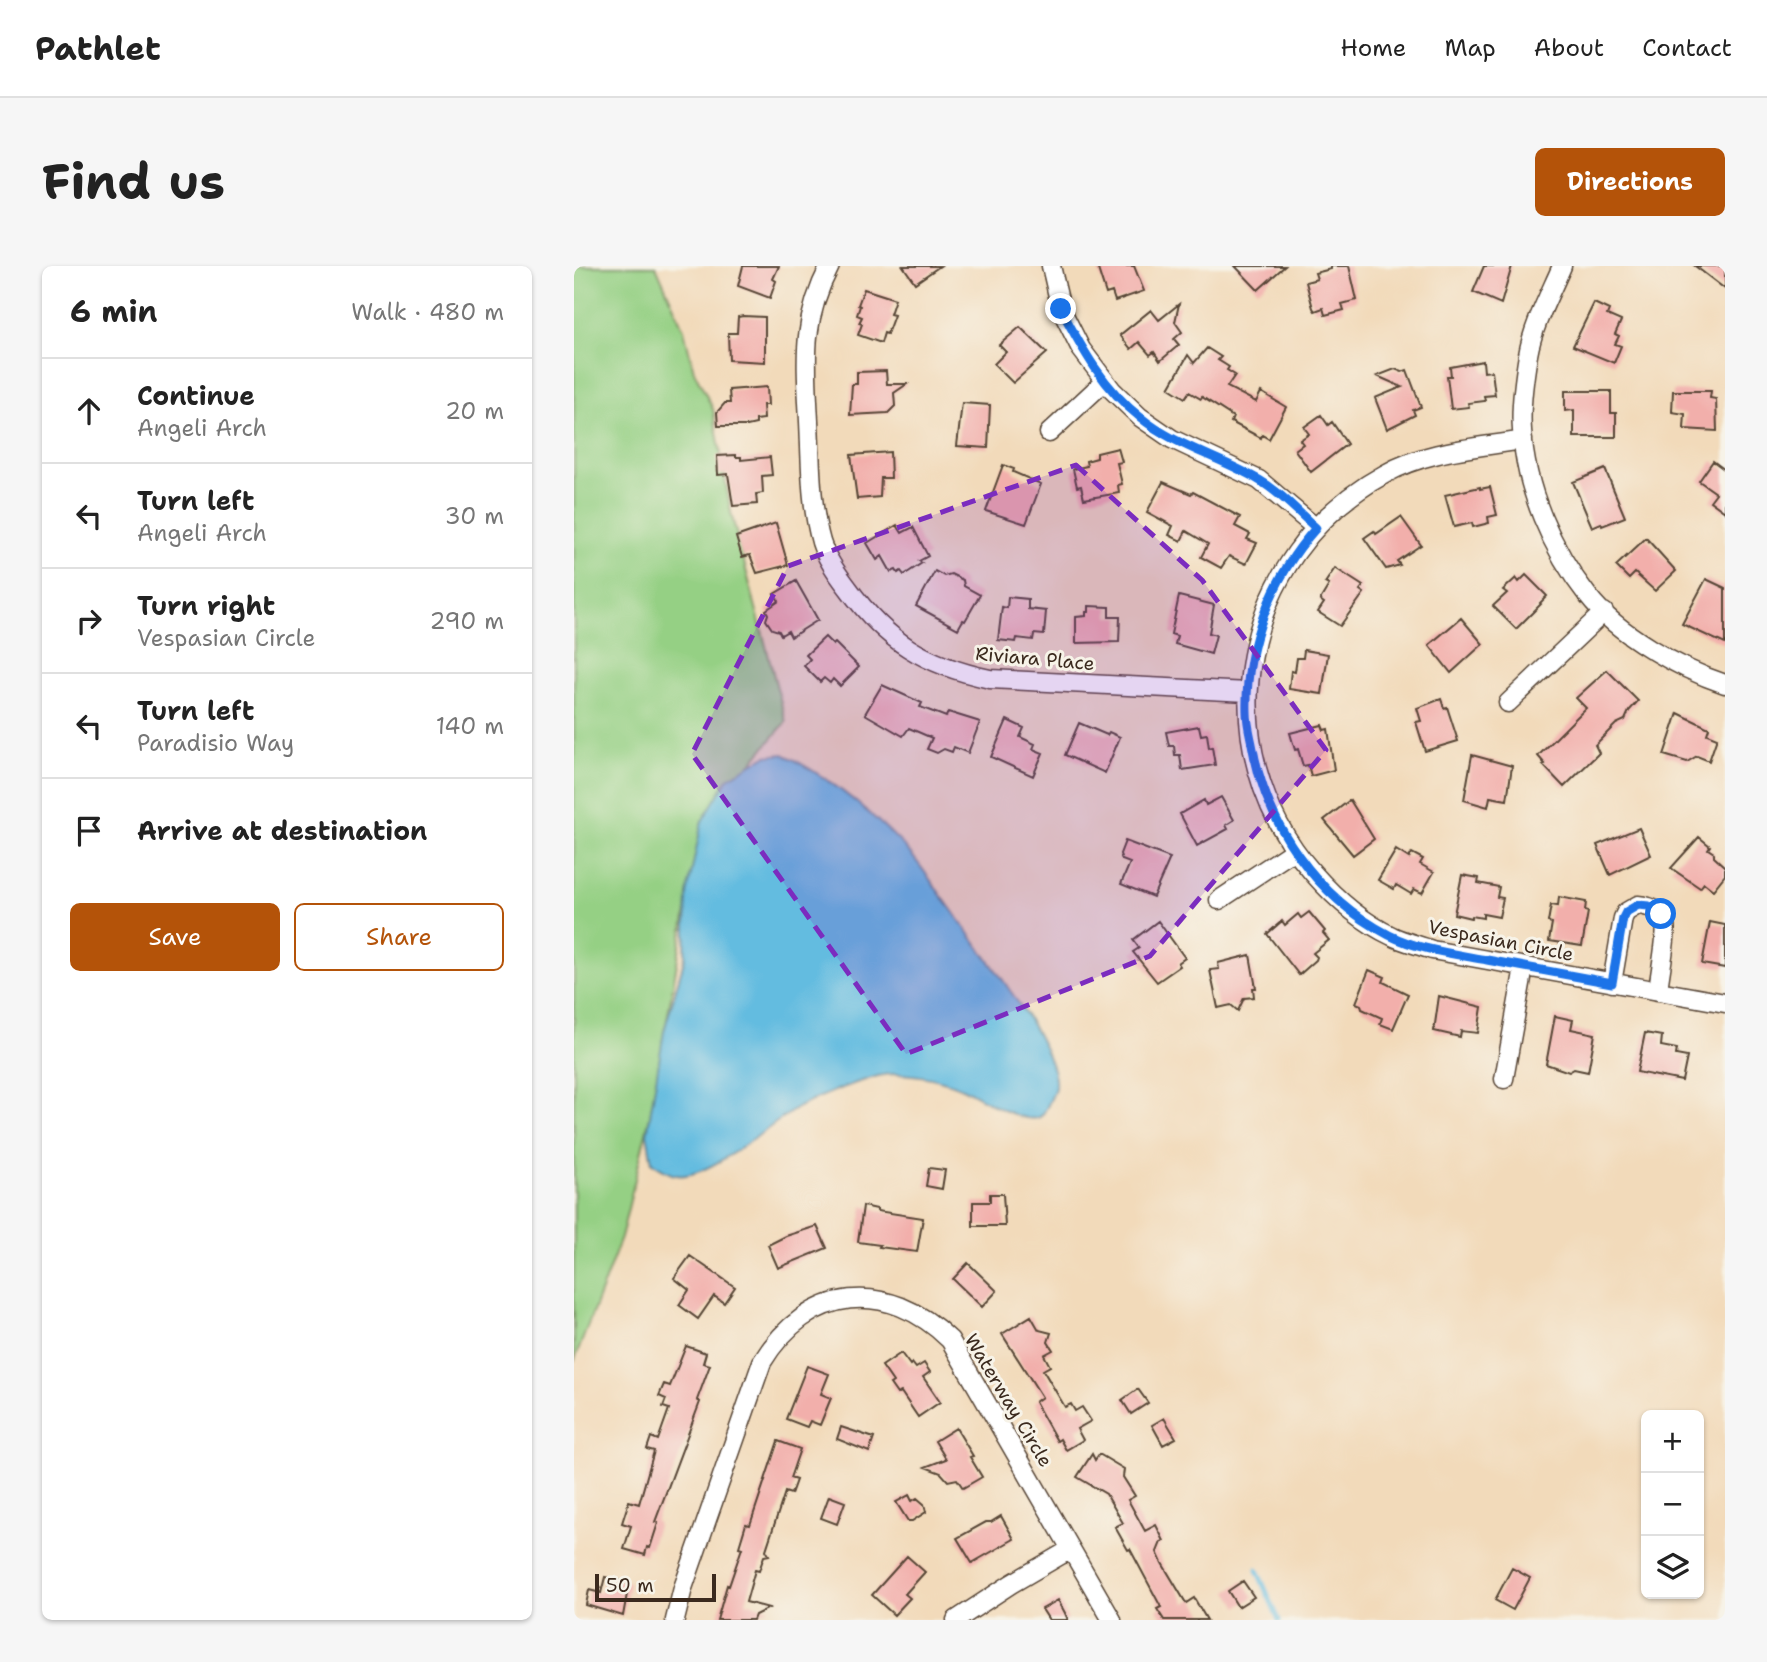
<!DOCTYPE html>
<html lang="en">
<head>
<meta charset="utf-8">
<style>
  body { margin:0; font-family:"Shantell Sans",sans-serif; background:#f6f6f6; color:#222 }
  .controls { position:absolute; right:21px; bottom:21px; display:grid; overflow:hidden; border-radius:10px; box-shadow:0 2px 5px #0004 }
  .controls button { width:63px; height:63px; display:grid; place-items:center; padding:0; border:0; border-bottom:2px solid #e0e0e0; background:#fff; color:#222; font:35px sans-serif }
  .scale { position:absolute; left:21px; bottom:18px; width:121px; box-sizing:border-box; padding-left:7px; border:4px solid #3b2a1e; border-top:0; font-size:19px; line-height:24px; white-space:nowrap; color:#3b2a1e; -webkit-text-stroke:5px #f7f3e8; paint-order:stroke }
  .stop { position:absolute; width:21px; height:21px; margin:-16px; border:5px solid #1a73e8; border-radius:50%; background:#fff }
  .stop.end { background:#1a73e8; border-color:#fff; box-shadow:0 2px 7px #0008 }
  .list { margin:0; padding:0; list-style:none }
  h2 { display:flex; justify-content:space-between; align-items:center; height:91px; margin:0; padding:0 28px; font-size:30px }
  h2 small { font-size:23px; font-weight:400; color:#767676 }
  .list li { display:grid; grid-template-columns:46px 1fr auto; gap:21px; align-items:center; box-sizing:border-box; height:105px; padding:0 28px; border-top:2px solid #e0e0e0 }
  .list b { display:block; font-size:26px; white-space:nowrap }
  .list p { margin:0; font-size:23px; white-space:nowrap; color:#767676 }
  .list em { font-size:23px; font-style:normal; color:#767676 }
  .actions { display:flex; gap:14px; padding:21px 28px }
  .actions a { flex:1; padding:16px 0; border:2px solid #b45309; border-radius:10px; text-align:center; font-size:24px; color:#b45309 }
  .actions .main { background:#b45309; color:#fff }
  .icon { flex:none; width:38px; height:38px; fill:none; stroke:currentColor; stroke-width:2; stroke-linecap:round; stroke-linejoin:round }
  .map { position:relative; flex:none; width:1151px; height:1354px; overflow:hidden; border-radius:10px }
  header { display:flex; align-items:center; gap:42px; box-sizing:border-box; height:98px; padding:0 35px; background:#fff; border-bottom:2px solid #e0e0e0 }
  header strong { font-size:33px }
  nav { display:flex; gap:38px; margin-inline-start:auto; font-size:24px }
  .intro { display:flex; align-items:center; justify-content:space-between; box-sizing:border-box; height:168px; padding:0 42px }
  h1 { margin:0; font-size:49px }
  .button { padding:18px 32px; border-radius:10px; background:#b45309; color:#fff; font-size:24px; font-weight:700 }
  main { display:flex; gap:42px; padding:0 42px }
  aside { flex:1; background:#fff; border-radius:10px; box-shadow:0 2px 5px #0004 }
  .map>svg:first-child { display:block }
  .green { fill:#95d084; stroke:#687d51; stroke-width:2 }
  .water { fill:#63bce0; stroke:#4f737f; stroke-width:2 }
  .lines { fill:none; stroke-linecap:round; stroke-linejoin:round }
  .stream { stroke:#63bce0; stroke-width:5 }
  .building { fill:#f2afab }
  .minor-casing { stroke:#564435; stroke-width:21 }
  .minor { stroke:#fff; stroke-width:18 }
  .route { stroke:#1a73e8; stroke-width:9 }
  .marked { fill:#7b2cbf; fill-opacity:0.2; stroke:#7b2cbf; stroke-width:5; stroke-dasharray:14 9; stroke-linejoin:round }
  .labels { text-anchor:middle; stroke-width:6; stroke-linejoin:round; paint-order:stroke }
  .street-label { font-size:19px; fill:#3b2a1e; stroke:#f7f3e8 }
</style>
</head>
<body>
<header>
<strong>Pathlet</strong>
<nav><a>Home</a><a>Map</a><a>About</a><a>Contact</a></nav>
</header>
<div class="intro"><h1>Find us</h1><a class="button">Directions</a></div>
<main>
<aside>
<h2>6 min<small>Walk · 480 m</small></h2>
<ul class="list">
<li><svg class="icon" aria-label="ahead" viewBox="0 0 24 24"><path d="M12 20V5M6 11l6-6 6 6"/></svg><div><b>Continue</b><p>Angeli Arch</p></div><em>20 m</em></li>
<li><svg class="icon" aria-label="left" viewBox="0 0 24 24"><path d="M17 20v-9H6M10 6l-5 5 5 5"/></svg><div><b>Turn left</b><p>Angeli Arch</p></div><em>30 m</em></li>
<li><svg class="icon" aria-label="right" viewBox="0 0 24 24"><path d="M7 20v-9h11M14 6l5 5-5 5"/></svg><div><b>Turn right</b><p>Vespasian Circle</p></div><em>290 m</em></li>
<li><svg class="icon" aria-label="left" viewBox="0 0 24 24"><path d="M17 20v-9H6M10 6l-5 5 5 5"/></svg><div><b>Turn left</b><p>Paradisio Way</p></div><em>140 m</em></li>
<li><svg class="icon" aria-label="arrive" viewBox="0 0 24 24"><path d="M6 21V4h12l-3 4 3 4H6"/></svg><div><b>Arrive at destination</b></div></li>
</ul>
<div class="actions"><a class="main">Save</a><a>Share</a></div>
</aside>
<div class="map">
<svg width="1151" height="1354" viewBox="0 0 1151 1354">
  <rect width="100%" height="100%" fill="#f7f3e8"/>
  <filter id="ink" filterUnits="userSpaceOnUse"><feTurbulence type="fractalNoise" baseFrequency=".0143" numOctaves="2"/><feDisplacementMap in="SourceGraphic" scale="14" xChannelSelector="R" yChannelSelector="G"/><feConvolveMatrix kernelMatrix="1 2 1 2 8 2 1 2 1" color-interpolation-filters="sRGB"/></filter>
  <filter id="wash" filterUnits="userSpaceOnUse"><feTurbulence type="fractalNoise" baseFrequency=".00686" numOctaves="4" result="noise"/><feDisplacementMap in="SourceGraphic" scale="28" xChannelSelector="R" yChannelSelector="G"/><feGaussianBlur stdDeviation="1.57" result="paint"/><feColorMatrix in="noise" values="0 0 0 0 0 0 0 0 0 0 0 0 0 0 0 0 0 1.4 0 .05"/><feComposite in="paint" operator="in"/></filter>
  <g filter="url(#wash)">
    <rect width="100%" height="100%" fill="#f2daba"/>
    <path class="green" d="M0,0H82L110,64L120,105L139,143L157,247L212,456L128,555L76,850L47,972L0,1096Z"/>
    <path class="water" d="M209,488C254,510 292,542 327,577C345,595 359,619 375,640C399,674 486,782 481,821C480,827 472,844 468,849C455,864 402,828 386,821C364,812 327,804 304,810C277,818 250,828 225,841C197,857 133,915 102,909C94,908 85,901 78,897L73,868L90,765L111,691L113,628L128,555L154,512L192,490Z"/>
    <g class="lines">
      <path class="stream" d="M683,1304L705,1354"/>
    </g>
    <g id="blocks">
      <path class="building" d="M169,0H205L199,13L202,15L196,32L164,20Z
        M329,0H366L341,17Z
        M523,0H560L570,25L541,35L538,26L532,28Z
        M661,0H711L684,24Z
        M757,0H775L783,34L768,38L770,44L751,49L749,42L741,45L739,42L732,16L743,13L741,7L757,3Z
        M910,0H938L927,38L899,26Z
        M1121,0H1151V23Z
        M290,23L321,33L316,48L320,49L313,68L310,67L307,77L284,69L288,58L285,57L288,51L283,49L286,40L284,39Z
        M1020,37L1035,44L1033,49L1047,55L1041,68L1045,70L1041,78L1047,80L1040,97L999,80Z
        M605,38L601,56L608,66L600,73L605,79L586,95L580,86L576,89L565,76L557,83L546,69L577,44L585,54Z
        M169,50L191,51V96L155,94L154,67H163L164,51Z
        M446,61L473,87L439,117L420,98L432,86L425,79Z
        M633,82L647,91L644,94L655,101L653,104L661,109L653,121L682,136L687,126L712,141L695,173L688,169L687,172L657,156L659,151L628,131L627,133L615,126L611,132L595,122L614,89L620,97Z
        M909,95L910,106L918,105L921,129L910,130L911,135L894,137L895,141L877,143L873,110H877L876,101Z
        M821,103L828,106L833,104L847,141L839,144L841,149L813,163L801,132L828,121L803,110Z
        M312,105L313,118H333L320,127L321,140L314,147L276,149L278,118H283V106Z
        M193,121L194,139H189L190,153L182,154V158L173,160H144L143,146L151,137H156L155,124Z
        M991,125H1037V147H1042V171H1000V144L991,145Z
        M1099,125H1137L1136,132L1142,133L1143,165L1110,163L1111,148L1098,146Z
        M388,137L416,139L414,182L383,180Z
        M747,149L754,159L758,156L773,178L737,206L721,184L729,178L726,174L735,168L730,161Z
        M544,182L548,196L543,197L548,218L544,219L545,227L510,233L507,220L503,221L499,203L513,200L512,195L523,192V187Z
        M316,186L317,212H307L306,231L283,233L277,189Z
        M162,189V191H167V194L196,191L198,209L188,210L189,227L182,228L183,238L159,240L154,208L144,209L143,190Z
        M1139,195L1151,204V246L1136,235L1142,227L1125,215Z
        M429,199L440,203L439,206L467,218L452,258L412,245Z
        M1031,203L1051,251L1028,260L1027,257L1018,261L999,216Z
        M589,216L617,228L619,226L666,251L661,260L676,268L673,273L683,277L672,298L655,290L647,302L627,291L634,278L612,265L607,275L595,269L599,260L573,246Z
        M906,221V223L916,221L923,249L914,251L915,257L899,261L898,257L880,261L871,229Z
        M827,251L847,279L823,295L826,299L812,303L790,272L800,265L802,268Z
        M202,257L214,299L183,307L176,289L168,291L162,271Z
        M323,259L328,267L339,261L354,290L345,295L348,297L330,309L327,305L324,307L322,304L317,306L308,290L303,294L293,277Z
        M1072,272L1102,305L1081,325L1061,307L1055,313L1042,300Z
        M761,302L789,320L786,324L790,327L766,360L744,346L750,337L746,334L755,319L751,317Z
        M361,305L370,310L377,308L389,314L390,320L406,329L391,355L389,354L384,363L342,340Z
        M952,309L973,330L966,337L967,338L942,363L919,340L933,327L929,324L942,312L945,316Z
        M1132,313L1151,322V378L1108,358Z
        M222,315L244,354L217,371L214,365L207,369L205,365L198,363L192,354L194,348L192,344L205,335L200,328Z
        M605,330L640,339L635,367L642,369L637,388L601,378L603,370L597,368Z
        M434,331L454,333V343L472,345L470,369L460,368L459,374L443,372L442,376L424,374L428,341L433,342Z
        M515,340L535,341V351H546L545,376L502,377V351L512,350V346H515Z
        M887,352L909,378L877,407L855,379Z
        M251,371L259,379L261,377L285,401L266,420L259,413L256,417L250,412L246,416L230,400L236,393L232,389Z
        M730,384L754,388L748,428L715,423L717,405L721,406L723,392H729Z
        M1033,404L1064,435L1055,445L1051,454L1042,458L1021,479L1025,487L990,521L969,499L971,498L964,490L1012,442L1002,432Z
        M308,419L348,437L346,441L372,451L374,446L406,456L394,487L380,481L378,486L370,483L363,487L353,483L358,472L335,462L329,470L291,448Z
        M867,433L870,442L873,441L884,475L851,485L842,456L847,455L843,442Z
        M1104,447L1135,462L1133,468L1143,472L1135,495L1123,490L1113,496L1090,489Z
        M433,454L450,462L446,471L461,478L459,483L469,487L459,510L417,491Z
        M505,457L533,469L535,466L546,471L531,507L491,489Z
        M748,459L750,464L754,463L760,504L737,510L734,499L729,500L724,483L721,484L716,467Z
        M625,460L627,469L633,468L635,482L638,481L641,499L608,504L606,489H601L600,480H595L592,466Z
        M898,489L938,500L933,534L916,531L914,541L890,534Z
        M647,531L660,554L652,559L654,563L623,580L606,548L630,534L632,539Z
        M776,534L800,573L779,589L750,554Z
        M1065,562L1077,589L1036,609L1023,579Z
        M1125,571L1136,580L1134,583L1140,587V591L1151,601V609L1139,624L1130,617L1126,622L1097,602Z
        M551,575L596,592L579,631L547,618L556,597L548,594L546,588Z
        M822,584L835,592L838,587L849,593L846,598L860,606L848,627L840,623L837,628L822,619L820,623L804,614Z
        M888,609L905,612L904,617L925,621L923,631L929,632L925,651L909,648V652L898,650L897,652L880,648Z
        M985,631L1012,636L1011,645L1014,646L1008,680L975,675L978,657L974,656L977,639L984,640Z
        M735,646L751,665L749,667L755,674L739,687L743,691L742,694L725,709L693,668L708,655L711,659L724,648L727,652Z
        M584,655L611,692L604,697L606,700L583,716L559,686L565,682L559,674Z
        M1136,656L1151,659V702L1128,698Z
        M676,689L682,722H679L680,731L670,732L664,745L657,739L644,742L636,704L645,703L644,697Z
        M795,704L811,711L809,716L834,728L819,763L806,758L808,752L788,743L787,739L782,737Z
        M865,730L908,741L904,767L887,765L886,771L860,765Z
        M981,750L999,754L997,763L1021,768L1014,806L1000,803L995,806L972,798Z
        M1071,767L1088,770L1087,780L1103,783L1102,789L1113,791L1108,815L1063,806Z
        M355,902L371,904L368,923L352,920Z
        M416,928H429L431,960H399V936H416Z
        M289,940L303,943V945L349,952L343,986L305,981L306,979L284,976Z
        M243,960L253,982L204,1002L194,979L212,970Z
        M116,990L161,1021L150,1037L140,1030L124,1053L105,1039L115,1024L100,1012Z
        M394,997L423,1025L408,1041L379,1013Z
        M457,1050L465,1064L477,1067L474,1076L479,1084L470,1089L476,1100L469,1104L491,1141L497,1138L501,1145L508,1141L517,1155L503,1163L509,1174L492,1184L486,1173L483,1175L461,1136L468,1131L428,1068Z
        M112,1080L132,1087L129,1097L136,1099L123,1134L126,1136L81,1256L84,1257L76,1282L73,1281L71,1289L50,1283L57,1260L48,1257L55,1235L65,1238L80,1185L73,1183L77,1171L84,1174L95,1143L89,1141L92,1133L85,1130L90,1118L96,1120Z
        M327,1087L336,1099L338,1097L342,1102L350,1097L356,1106L349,1111L366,1136L344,1151L327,1126L323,1128L316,1118L319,1116L308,1100Z
        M233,1100L255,1108L247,1128L257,1132L246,1159L236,1155L233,1161L212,1153Z
        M564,1123L574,1137L557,1148L548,1134Z
        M590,1152L602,1172L589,1179L578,1159Z
        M267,1161L300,1172L295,1186L263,1173Z
        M382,1162L399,1190L396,1191L408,1211L389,1222L383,1213L374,1215L367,1207L351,1201L372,1193L361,1175Z
        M204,1175L226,1183L216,1212L222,1214L217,1228L211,1226L192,1284L195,1289L190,1290L185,1305L181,1304L172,1336L195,1342L181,1349L179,1354H143L153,1319L155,1320L168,1282L165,1281L172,1258L176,1259Z
        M518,1188L521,1194L525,1188L550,1203L549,1211L561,1230L554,1234L571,1265L582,1259L590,1275L587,1276L583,1286L588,1297L612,1337L620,1332L633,1354H590L583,1343L587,1341L556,1283L554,1284L541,1261L549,1257L532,1228L503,1211Z
        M335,1229L338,1235L343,1232L350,1238L352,1246L338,1255H334L322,1236Z
        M255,1230L271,1236L263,1258L247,1252Z
        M427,1250L440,1273L398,1297L383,1272L412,1256H417Z
        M333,1290L351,1306L331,1328L336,1332L320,1349L298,1329Z
        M938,1302L956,1312L939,1344L921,1334Z
        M31,1311L55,1317L49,1350L12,1339L15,1324L27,1327Z
        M669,1315L680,1331L664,1341L654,1325Z
        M484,1334L491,1347L494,1354H475L468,1343Z"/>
    </g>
  </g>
  <g filter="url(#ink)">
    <use href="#blocks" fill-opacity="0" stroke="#564435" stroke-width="2"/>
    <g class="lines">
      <g class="minor-casing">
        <path id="minor" d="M256,0C227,55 232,95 235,155C237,195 236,237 247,276C252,292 264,309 274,322C313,376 351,399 416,413L674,426
          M477,0L487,43L507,83L538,124L566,151L598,173L685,214L742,262
          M988,0C976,28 959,59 954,89C950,113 946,140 948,164C951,222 978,284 1014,330C1043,368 1106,403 1151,418
          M475,167L531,115
          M949,174C902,182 853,184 811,208C664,288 629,482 739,607C761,632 788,656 818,670C830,676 845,679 858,684L1151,737
          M934,437L1030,346
          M645,634L719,585
          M1038,717L1049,652L1052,646L1064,639C1075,640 1088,644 1091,657C1094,668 1085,711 1084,725
          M930,813L950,701
          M101,1354L109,1322L188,1096C234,1020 313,1012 376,1074L538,1354
          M382,1354L437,1318L497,1283"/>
      </g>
      <use href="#minor" class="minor"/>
    </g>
  </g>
  <g class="lines" filter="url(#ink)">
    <path class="route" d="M487,43C508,83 530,123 566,151C601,180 646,191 685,214C706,226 724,246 742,262C698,311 671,380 673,446C673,457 676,468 678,478C692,559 742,631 815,669C845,684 880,688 913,694C955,702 996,709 1038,717L1049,652L1052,646L1064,639L1075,640L1087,648"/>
  </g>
  <path class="marked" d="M502,199L628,314L752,484L576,690L332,788L118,488L214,300Z"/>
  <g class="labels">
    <g class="street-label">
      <text transform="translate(461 392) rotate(5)" y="7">Riviara Place</text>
      <text transform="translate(927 674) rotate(11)" y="7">Vespasian Circle</text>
      <text transform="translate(435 1134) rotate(59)" y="7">Waterway Circle</text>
    </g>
  </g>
</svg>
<div class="controls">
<button>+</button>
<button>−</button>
<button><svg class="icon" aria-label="layers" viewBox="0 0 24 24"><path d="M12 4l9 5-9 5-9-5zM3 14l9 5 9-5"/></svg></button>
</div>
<div class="scale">50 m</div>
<div class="stop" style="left:1087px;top:648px"></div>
<div class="stop end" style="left:487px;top:43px"></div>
</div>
</main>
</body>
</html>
